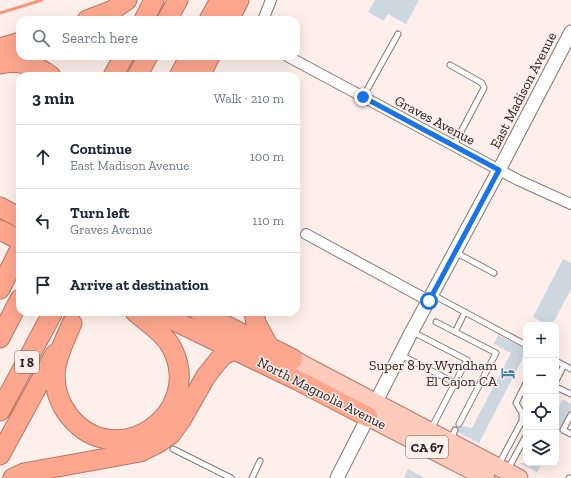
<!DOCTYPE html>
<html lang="en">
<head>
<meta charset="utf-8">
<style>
  body { margin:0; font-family:"Zilla Slab",serif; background:#f2f2f3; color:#1f2937 }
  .controls { position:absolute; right:12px; bottom:12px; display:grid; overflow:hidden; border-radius:8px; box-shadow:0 4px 16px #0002 }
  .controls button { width:36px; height:36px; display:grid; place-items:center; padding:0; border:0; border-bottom:1px solid #e0e1e3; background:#fff; color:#1f2937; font:20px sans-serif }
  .stop { position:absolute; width:12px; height:12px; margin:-9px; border:3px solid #1a73e8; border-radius:50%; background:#fff }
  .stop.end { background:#1a73e8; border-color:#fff; box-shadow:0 1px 4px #0008 }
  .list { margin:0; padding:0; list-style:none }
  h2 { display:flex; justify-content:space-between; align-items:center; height:52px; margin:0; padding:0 16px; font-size:17px }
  h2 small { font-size:13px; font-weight:400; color:#747a83 }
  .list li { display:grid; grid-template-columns:26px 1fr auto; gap:12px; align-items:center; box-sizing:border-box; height:64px; padding:0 16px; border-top:1px solid #e0e1e3 }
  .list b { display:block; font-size:15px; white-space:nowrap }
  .list p { margin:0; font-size:13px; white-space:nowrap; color:#747a83 }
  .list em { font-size:13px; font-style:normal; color:#747a83 }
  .icon { flex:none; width:22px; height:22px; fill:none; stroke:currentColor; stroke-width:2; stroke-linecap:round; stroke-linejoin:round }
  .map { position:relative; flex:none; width:571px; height:478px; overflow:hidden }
  .search { position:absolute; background:#fff; box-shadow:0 4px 16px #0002; left:16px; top:16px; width:284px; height:44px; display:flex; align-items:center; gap:10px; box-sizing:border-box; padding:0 14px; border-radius:12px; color:#747a83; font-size:15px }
  .panel { position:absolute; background:#fff; box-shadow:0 4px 16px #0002; left:16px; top:72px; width:284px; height:244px; border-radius:12px }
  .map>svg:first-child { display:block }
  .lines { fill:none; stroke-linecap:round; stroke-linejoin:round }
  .stream { stroke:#f5977c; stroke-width:3 }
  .building { fill:#ccd7e0 }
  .service-casing { stroke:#857773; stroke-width:7 }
  .minor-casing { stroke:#857773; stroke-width:12 }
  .tertiary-casing { stroke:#857773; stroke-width:15 }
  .primary-casing { stroke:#b37868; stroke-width:19 }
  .motorway-casing { stroke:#b37868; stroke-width:21 }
  .service { stroke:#fff; stroke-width:5 }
  .minor { stroke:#fff; stroke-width:10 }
  .tertiary { stroke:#fff; stroke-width:13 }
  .primary { stroke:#fecabb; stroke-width:17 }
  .motorway { stroke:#fea78e; stroke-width:19 }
  .route { stroke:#1a73e8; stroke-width:5 }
  .labels { text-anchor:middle; stroke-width:3; stroke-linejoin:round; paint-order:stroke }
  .shield { fill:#feefea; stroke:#68605d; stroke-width:1 }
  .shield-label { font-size:13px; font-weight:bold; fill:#282221 }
  .street-label { font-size:14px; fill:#282221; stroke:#feefea }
  .poi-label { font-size:14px; fill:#282221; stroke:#feefea; text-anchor:end }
</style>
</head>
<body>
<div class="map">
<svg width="571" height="478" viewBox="0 0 571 478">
  <rect width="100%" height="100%" fill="#feefea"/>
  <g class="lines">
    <path class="stream" d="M0,13L42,0"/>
  </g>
  <path class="building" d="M375,0H419L406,24L388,14L384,21L368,12Z
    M563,259L571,263V289L552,325H547L533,317Z
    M498,335L526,349V352L479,443L458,432V428L462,426L472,428L511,353L494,344Z
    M563,399L571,404V409L556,437V412Z
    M519,463H542L537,472Z
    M408,469L425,478H404Z"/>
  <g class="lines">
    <g class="service-casing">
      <path id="service" d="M450,65L482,83L484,88L454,145
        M363,97L398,34
        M455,252L494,273
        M433,295L526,345
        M436,322L496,353L459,424
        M413,332L467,360L431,429
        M455,332L465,312
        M401,355L455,383
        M556,361L571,369
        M556,381L564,365
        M556,387L571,394
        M571,415L563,430L571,434
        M451,439L455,430
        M173,449L231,478
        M499,464L522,421V413L516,403L526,383
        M508,469L526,436
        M252,478L260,461
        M569,478H570"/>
    </g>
    <g class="minor-casing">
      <path id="minor" d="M263,20L271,0
        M287,56L518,180L571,204
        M306,234L429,301"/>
    </g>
    <g class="tertiary-casing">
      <path id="tertiary" d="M337,478L412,331L499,170L571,32"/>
    </g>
    <g class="primary-casing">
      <path id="primary" d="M293,359L519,478
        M368,417L486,478"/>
    </g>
    <g class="motorway-casing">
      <path id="motorway" d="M87,20L113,10L127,0
        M144,20L154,0
        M167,20L178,0
        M209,20L220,0
        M229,20L239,0
        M0,48L20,42
        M0,64C18,60 37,65 51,76
        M113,76L124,56
        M137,76L148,56
        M179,76L190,56
        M200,76L210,56
        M0,207L20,218
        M0,230L20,240
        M0,289L20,249
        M156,312L297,380L368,417
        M199,312L293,359
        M254,312L256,323L269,347
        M72,323C65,340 56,357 55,375C55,391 60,405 70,417C117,474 205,414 172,348C164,333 148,323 135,312
        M0,338L20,299
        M0,411L53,312
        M0,455L55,354
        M13,478L24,473L140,452L158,443L171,434L181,420L206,376L222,356L235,349"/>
    </g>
    <use href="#service" class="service"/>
    <use href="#minor" class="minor"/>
    <use href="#tertiary" class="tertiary"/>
    <use href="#primary" class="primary"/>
    <use href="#motorway" class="motorway"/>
  </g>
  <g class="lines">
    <path class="route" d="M363,97L499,170L429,301"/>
  </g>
  <defs>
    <g id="hotel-bare" transform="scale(1.08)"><path d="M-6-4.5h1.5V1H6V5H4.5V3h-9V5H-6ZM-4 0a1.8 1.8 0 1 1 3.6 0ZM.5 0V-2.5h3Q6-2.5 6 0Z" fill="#3a81b6" stroke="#feefea" stroke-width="2.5" paint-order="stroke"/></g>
  </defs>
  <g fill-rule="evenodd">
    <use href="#hotel-bare" x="508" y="373"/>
  </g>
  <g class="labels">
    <g class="shield">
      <rect x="15" y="351" width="24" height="22" rx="3"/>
      <rect x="406" y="436" width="42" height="22" rx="3"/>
    </g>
    <g class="shield-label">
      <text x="27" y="367">I 8</text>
      <text x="427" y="452">CA 67</text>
    </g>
    <g class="street-label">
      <text transform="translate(523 90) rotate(-63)" y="5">East Madison Avenue</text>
      <text transform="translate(435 120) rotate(28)" y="5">Graves Avenue</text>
      <text transform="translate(322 393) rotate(27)" y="5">North Magnolia Avenue</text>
    </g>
    <g class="poi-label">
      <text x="497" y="370">Super 8 by Wyndham<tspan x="497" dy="16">El Cajon CA</tspan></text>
    </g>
  </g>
</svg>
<div class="controls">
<button>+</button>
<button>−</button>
<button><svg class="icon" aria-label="locate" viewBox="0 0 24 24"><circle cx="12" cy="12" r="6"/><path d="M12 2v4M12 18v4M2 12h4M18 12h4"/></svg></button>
<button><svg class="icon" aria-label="layers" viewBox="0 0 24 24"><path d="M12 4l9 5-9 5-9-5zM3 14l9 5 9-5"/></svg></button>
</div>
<div class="stop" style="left:429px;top:301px"></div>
<div class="stop end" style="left:363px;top:97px"></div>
<div class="search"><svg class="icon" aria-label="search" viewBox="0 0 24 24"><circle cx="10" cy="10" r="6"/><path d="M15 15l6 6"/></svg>Search here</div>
<section class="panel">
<h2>3 min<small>Walk · 210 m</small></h2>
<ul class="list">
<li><svg class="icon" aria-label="ahead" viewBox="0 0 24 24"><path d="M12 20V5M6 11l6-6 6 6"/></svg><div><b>Continue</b><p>East Madison Avenue</p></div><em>100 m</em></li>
<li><svg class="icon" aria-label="left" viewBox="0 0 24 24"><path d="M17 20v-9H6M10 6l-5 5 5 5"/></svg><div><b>Turn left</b><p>Graves Avenue</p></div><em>110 m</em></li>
<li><svg class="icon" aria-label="arrive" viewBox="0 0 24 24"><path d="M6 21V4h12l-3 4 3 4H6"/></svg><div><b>Arrive at destination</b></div></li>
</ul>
</section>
</div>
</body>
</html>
